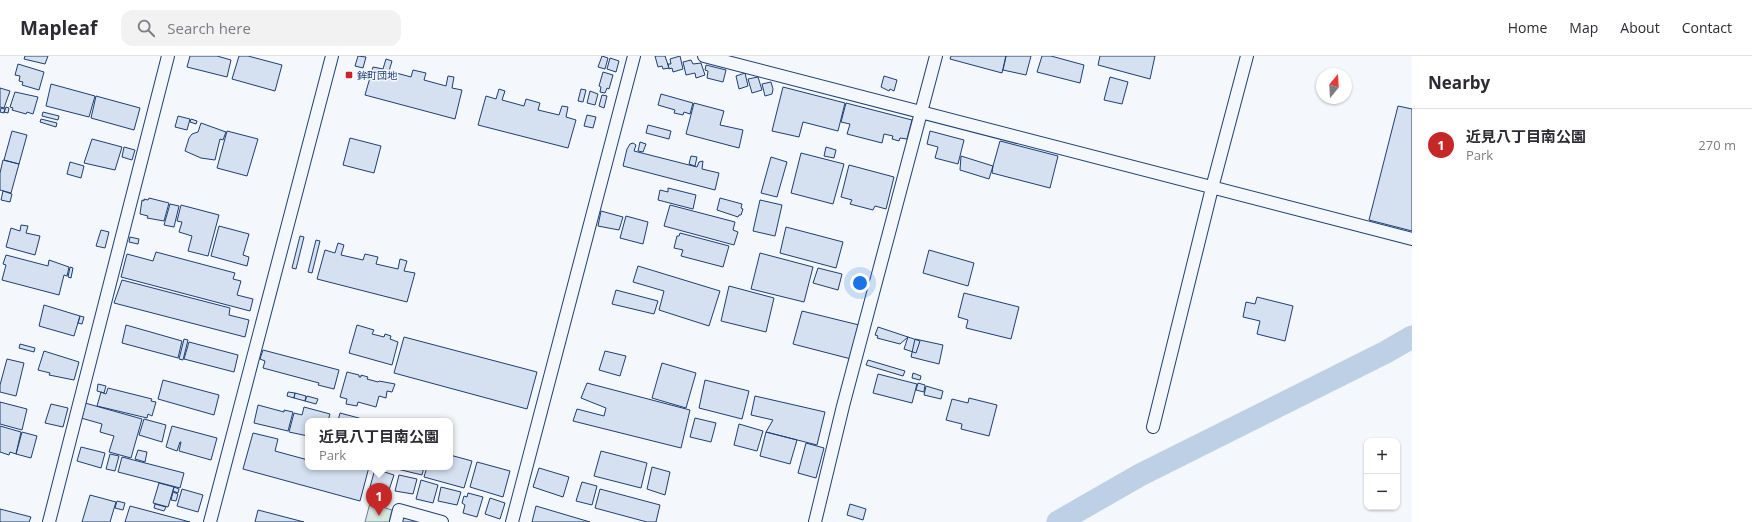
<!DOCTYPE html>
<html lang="en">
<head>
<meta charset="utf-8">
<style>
  body { margin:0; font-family:"Open Sans","Noto Sans JP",sans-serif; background:#f2f2f3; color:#2b2b33 }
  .controls { position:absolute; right:12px; bottom:12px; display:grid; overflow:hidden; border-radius:8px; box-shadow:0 1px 3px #0004 }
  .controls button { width:36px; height:36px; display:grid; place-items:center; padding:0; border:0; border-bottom:1px solid #e1e1e2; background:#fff; color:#2b2b33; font:20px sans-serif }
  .compass { position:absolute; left:1316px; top:12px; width:36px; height:36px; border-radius:50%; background:#fff; box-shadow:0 1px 3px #0004; rotate:18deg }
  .you { position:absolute; left:860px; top:227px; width:14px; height:14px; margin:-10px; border:3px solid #fff; border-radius:50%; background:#1a73e8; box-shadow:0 0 0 6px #1a73e833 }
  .badge { display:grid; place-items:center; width:26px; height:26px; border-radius:50%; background:#c62828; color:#fff; font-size:13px; font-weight:700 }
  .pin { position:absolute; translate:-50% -33px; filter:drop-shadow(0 1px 2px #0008) }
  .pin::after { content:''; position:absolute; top:21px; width:14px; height:12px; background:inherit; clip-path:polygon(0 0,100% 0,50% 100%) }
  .popup { position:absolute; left:305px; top:362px; width:148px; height:52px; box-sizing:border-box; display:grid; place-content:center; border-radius:8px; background:#fff; filter:drop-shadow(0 1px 3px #0005); font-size:13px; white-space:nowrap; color:#7c7c81 }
  .popup b { font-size:15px; color:#2b2b33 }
  .popup::after { content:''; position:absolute; left:50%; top:100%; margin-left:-8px; border:8px solid transparent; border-top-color:#fff }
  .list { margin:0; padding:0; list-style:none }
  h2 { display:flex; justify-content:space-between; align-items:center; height:52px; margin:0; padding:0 16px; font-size:17px }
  h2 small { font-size:13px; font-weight:400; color:#7c7c81 }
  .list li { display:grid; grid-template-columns:26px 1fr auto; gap:12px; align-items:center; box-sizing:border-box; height:72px; padding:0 16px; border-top:1px solid #e1e1e2 }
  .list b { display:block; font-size:15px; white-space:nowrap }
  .list p { margin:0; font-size:13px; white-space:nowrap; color:#7c7c81 }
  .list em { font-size:13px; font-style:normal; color:#7c7c81 }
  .icon { flex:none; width:22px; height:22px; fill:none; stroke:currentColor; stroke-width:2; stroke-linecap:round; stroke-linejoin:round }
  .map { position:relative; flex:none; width:1412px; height:466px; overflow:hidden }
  header { display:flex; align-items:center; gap:24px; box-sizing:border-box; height:56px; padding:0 20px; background:#fff; border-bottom:1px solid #e1e1e2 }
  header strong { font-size:19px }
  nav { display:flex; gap:22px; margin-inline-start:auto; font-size:14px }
  .search { width:280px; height:36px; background:#f2f2f3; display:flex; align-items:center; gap:10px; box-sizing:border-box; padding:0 14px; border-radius:12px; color:#7c7c81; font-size:15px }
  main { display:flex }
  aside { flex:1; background:#fff }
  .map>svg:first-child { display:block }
  .green { fill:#d7e8df; stroke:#687fa3 }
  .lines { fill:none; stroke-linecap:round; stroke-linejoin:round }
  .river { stroke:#bed0e5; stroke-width:23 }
  .building { fill:#d5e0f0; stroke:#1d3f73 }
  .minor-casing { stroke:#1d3f73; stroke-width:14 }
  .minor { stroke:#f4f7fb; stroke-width:12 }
  .poi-dot { fill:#c62828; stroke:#f4f7fb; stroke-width:1.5 }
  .labels { text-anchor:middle; stroke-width:3; stroke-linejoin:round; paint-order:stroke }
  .poi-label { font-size:10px; fill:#1d3f73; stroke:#f4f7fb; text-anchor:start }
</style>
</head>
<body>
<header>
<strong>Mapleaf</strong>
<div class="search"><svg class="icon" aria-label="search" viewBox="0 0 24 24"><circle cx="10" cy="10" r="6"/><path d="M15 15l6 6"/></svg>Search here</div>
<nav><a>Home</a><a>Map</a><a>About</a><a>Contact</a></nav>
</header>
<main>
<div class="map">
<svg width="1412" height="466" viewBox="0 0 1412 466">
  <rect width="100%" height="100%" fill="#f4f7fb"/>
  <path class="green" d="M370,447L392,454L389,466H365Z"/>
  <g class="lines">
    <path class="river" d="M1058,466L1140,419L1386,296L1412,281"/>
  </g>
  <path class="building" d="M25,0H48L45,8L24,3Z
    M190,0H217L231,4L227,21L187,11Z
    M239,0H248L282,9L275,35L232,23Z
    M358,0L366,1L363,12L355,10Z
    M602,0L608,2L605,13L598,11Z
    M655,0H665L669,12L663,13L662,10L658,11Z
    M680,0L683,13L673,16L672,12L669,13L668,8H671L670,3Z
    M951,0H1006L1002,17L950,3Z
    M1006,0H1031L1026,19L1003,14Z
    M1042,0H1051L1084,9L1080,27L1037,16Z
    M1100,0H1155L1150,23L1098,9Z
    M610,2L619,5L616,16L607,13Z
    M386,3L392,5L389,15L411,21L413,14L426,17L424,24L446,30L448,20L454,21L452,32L462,34L455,63L365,39L373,11L383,13Z
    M691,4L693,8L701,7L705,19L696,22L695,17L686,19L683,6Z
    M18,8L44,16L39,34L22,29L23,26L19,25L20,20L15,19Z
    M706,9L726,14L723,26L707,22L708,15L705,14Z
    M603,16L613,19L609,33L607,32L605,37L600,36L601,31L599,30Z
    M745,17L748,30L739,33L736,20Z
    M884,20L897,24L894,35L890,33L889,35L881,31Z
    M758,21L762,34L752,37L748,23Z
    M1110,21L1128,26L1122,48L1104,44Z
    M771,26L773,33L772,38L765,40L762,28Z
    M51,28L95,40L89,61L46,50Z
    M783,31L845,47L838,75L803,66L799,81L772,75Z
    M0,32L10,35L4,52L0,51Z
    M499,33L505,35L502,44L524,50L526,43L540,47L538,54L559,59L562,50L568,51L566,61L576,64L568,92L478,69L486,40L496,43Z
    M581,33L586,34L583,46L578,45Z
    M590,35L598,38L595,49L587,47Z
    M15,36L38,41L33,58L27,56L26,58L12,54L13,52L10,51Z
    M661,38L693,47L690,58L684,56L683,59L674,57L675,54L658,49Z
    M602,39L607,40L604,52L599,50Z
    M96,40L140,52L134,74L91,62Z
    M694,47L724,55L720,69L743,74L739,92L686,78Z
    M846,47L912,64L907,83L900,82L899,85L892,83L893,80L884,78L882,87L847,78L850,68L841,66Z
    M1398,50L1412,53V175L1369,164Z
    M6,51L9,52L8,57L4,56Z
    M1,52L5,53L4,57L0,56Z
    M43,56L59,60L58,64L42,60Z
    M587,59L596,61L593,72L584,70Z
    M178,60L190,63L187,74L175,71Z
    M41,63L57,67L56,71L40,66Z
    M191,63L197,65L196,68L190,66Z
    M201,67L226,76L223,84L220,83L215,104L201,102L185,95L189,82L192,78L198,76Z
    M648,69L671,75L669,83L646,77Z
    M12,75L27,79L19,108L4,104Z
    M227,75L258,83L247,120L217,112Z
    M930,75L964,84L958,108L935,102L938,91L927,88Z
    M350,82L381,90L374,117L343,109Z
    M92,83L122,91L115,114L84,107Z
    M1000,85L1058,100L1050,132L992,117L993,110Z
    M640,86L646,88L643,96L638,95Z
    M633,87L636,89L634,95L697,111L699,106L703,105L702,113L719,117L715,134L623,110L627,93L630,88Z
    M124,91L135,94L132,104L122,101Z
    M826,91L836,94L834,102L824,100Z
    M801,97L844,108L833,148L791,137Z
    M691,100L697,101L695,110L689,108Z
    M961,100L993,110L989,123L960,114Z
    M771,101L787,106L777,141L761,137Z
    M3,104L19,108L11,137L0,134V117Z
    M70,106L84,110L81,122L67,118Z
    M849,109L894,121L886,153L875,150L873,154L850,148L852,144L841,141Z
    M668,132L696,139L693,153L658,144L660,134L668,136Z
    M3,135L12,138L10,146L1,144Z
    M149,142L169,147L164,165L147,162L148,160L140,158L142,144L144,145V143L148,144Z
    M720,142L742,148L741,152L743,153L741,159H739L738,161L717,154Z
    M760,144L782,149L775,180L753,175Z
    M170,148L179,150L174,171L164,169Z
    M181,149L219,159L208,200L188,195L192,180L179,176L182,166L177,165Z
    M670,149L735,166L733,174L738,176L734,189L664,170Z
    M601,155L623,161L619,174L598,170Z
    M626,160L648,166L643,188L620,182Z
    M21,169L28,170L26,177L40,180L35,199L6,191L11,172L20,175Z
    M219,170L249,178L243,199L249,201L247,210L211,200Z
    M786,171L843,186L836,212L780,197Z
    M101,174L109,176L105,192L96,190Z
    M680,177L729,190L723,211L681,200L683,194L674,192L677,180H679Z
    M300,180L304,181L296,213L292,212Z
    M130,181L139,183L138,188L129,186Z
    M316,184L320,185L312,217L308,216Z
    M338,187L344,189L341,199L363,204L365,198L378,201L376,208L398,213L400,203L407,205L404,215L415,217L407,246L317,223L325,194L335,197Z
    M929,194L974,207L968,230L923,217Z
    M156,196L235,217L233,223L241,225L237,239L253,243L250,255L121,221L127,198L153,205Z
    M760,197L813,211L804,246L751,233Z
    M6,199L48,210L49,204L69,211L67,220L64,219L59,239L2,224L6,209L3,208Z
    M638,210L720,235L709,270L659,254L664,235L633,226Z
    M70,211L73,212L71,222L68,221Z
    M818,212L842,218L838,234L813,227Z
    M122,224L230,252L229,259L249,264L245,281L114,247Z
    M729,230L774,242L766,276L721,265Z
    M616,234L658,245L654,258L612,248Z
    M964,237L1019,251L1011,283L966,272L968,264L958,261Z
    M1257,241L1293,250L1285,285L1257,278L1260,265L1243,261L1246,246L1255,248Z
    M44,249L80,260L74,280L39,270Z
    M802,255L859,269L851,303L793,288Z
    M80,260L84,261L82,268L78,267Z
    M126,269L182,285L178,302L122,287Z
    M357,269L374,274L372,278L384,281L385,278L391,280L390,283L398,286L392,309L349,297Z
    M878,271L908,281L900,288L877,282L878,280L875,279Z
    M404,281L537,316L527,353L394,317Z
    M908,281L920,285L916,297L904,293Z
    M184,283L188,284L183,304L179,303Z
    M915,283L943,289L939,308L911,301Z
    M189,286L238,299L234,316L184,303Z
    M20,288L35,292L34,296L19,292Z
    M263,294L339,314L334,333L318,329L319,327L263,312L265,305L260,303Z
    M44,295L79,306L74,324L49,319L50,317L38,314Z
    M605,295L626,300L620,320L599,314Z
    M7,303L24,307L16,340L0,336V329Z
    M868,304L905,315L903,320L866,309Z
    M662,307L696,317L686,352L652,342Z
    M347,316L359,319V321H361V319L368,321L367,323L378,326L379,325L395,328L392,336L387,335L386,342L379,340L376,351L358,346L357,350L346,348L347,343L340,341Z
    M913,317L921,320L920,324L912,322Z
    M878,318L917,328L912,347L873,337Z
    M163,324L219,339L214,359L158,343Z
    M705,324L749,335L742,363L699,352Z
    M587,327L690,354L681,392L573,365L577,353L604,360L606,352L581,342Z
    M918,327L925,329L924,336L916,334Z
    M98,328L106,330L104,337L97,335Z
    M926,330L943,335L941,343L924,339Z
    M108,332L152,343L151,345L156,346L152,360L148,358L147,362L97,350L101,336L106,338Z
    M288,336L295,337L294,342L287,340Z
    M295,337L306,340L305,345L294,342Z
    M307,340L318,343L316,348L305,345Z
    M755,340L825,356L817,389L766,376L773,364L751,359Z
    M969,342L997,349L989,380L961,373L962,368L946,364L952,343L968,347Z
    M0,346L27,353L22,374L0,368Z
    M85,347L142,363L131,402L109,396L114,380L100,376L102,368L81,362Z
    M51,348L68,352L63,371L45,367Z
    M258,349L284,356V354L293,356L288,375L254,367Z
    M304,351L330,358L328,365H308V380L289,376L294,357L302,359Z
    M340,357L370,365H338Z
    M695,362L716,367L711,386L690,381Z
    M144,363L166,369L162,386L139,379Z
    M739,368L763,375L757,395L734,389Z
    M0,370L21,376L16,398L10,396L9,399L0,396Z
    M172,370L217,382L211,404L179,395L181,386H180L177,395L166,391Z
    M22,376L37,380L31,402L16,398Z
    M766,376L797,384L790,408L760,400Z
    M253,377L278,383L275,395L308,404V402V411H335L342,413L343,411H369L360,445L243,413Z
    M806,387L824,392L816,422L798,417Z
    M81,391L105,397L101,412L77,405Z
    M138,394L147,396L145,406L135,403Z
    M601,395L647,407L641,432L594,420Z
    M110,398L119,400L115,415L106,413Z
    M450,399L472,405L464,432L424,421L427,411H450Z
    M122,401L184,417L180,432L118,416Z
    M477,406L510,415L503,441L470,431Z
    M389,411H424L422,419Z
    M652,411L670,416L665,439L647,433Z
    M539,412L569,421L563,441L533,431Z
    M375,413L394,419L388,437L370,431Z
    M399,419L417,423L413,438L395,435Z
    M421,424L438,429L433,447L416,443Z
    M582,426L597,430L592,449L576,445Z
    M159,427L174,431L168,451L153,447Z
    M174,431L179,433L178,437L173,435Z
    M441,431L461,436L457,449L438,445Z
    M182,433L203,439L198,456L177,450Z
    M600,433L660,449L656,466H647L595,452Z
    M173,436L178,438L176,445L171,444Z
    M468,437L483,441L477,461L463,457L465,449L462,447L464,440L467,441Z
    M90,439L116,446L110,466H82Z
    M490,442L505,447L500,463L485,458Z
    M117,445L125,447L123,454L115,452Z
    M155,448L166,451L164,455L154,452Z
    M850,448L866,453L863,464L847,459Z
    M130,450L190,466H125Z
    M536,450L590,466H532Z
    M0,453L31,461L29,466H0Z
    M258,454L304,466H255Z
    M401,457L421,466H399Z"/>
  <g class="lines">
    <g class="minor-casing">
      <path id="minor" d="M704,0L1412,183
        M1153,371L1212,132L1247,0
        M49,466L168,0
        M210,466L332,0
        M396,466L399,454L442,466
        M512,466L634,0
        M815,466L843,350L936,0"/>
    </g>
    <use href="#minor" class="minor"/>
  </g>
  <rect class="poi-dot" x="345" y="15" width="8" height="8" rx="2"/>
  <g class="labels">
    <g class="poi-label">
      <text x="357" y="23">鉾町団地</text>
    </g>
  </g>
</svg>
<div class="controls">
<button>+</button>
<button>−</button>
</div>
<svg class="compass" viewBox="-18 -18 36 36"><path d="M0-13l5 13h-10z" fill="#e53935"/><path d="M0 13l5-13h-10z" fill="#7c7c81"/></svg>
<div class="you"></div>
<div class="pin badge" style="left:379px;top:460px">1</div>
<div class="popup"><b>近見八丁目南公園</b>Park</div>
</div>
<aside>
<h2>Nearby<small></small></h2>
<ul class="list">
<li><span class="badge">1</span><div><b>近見八丁目南公園</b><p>Park</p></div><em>270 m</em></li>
</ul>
</aside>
</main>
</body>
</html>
